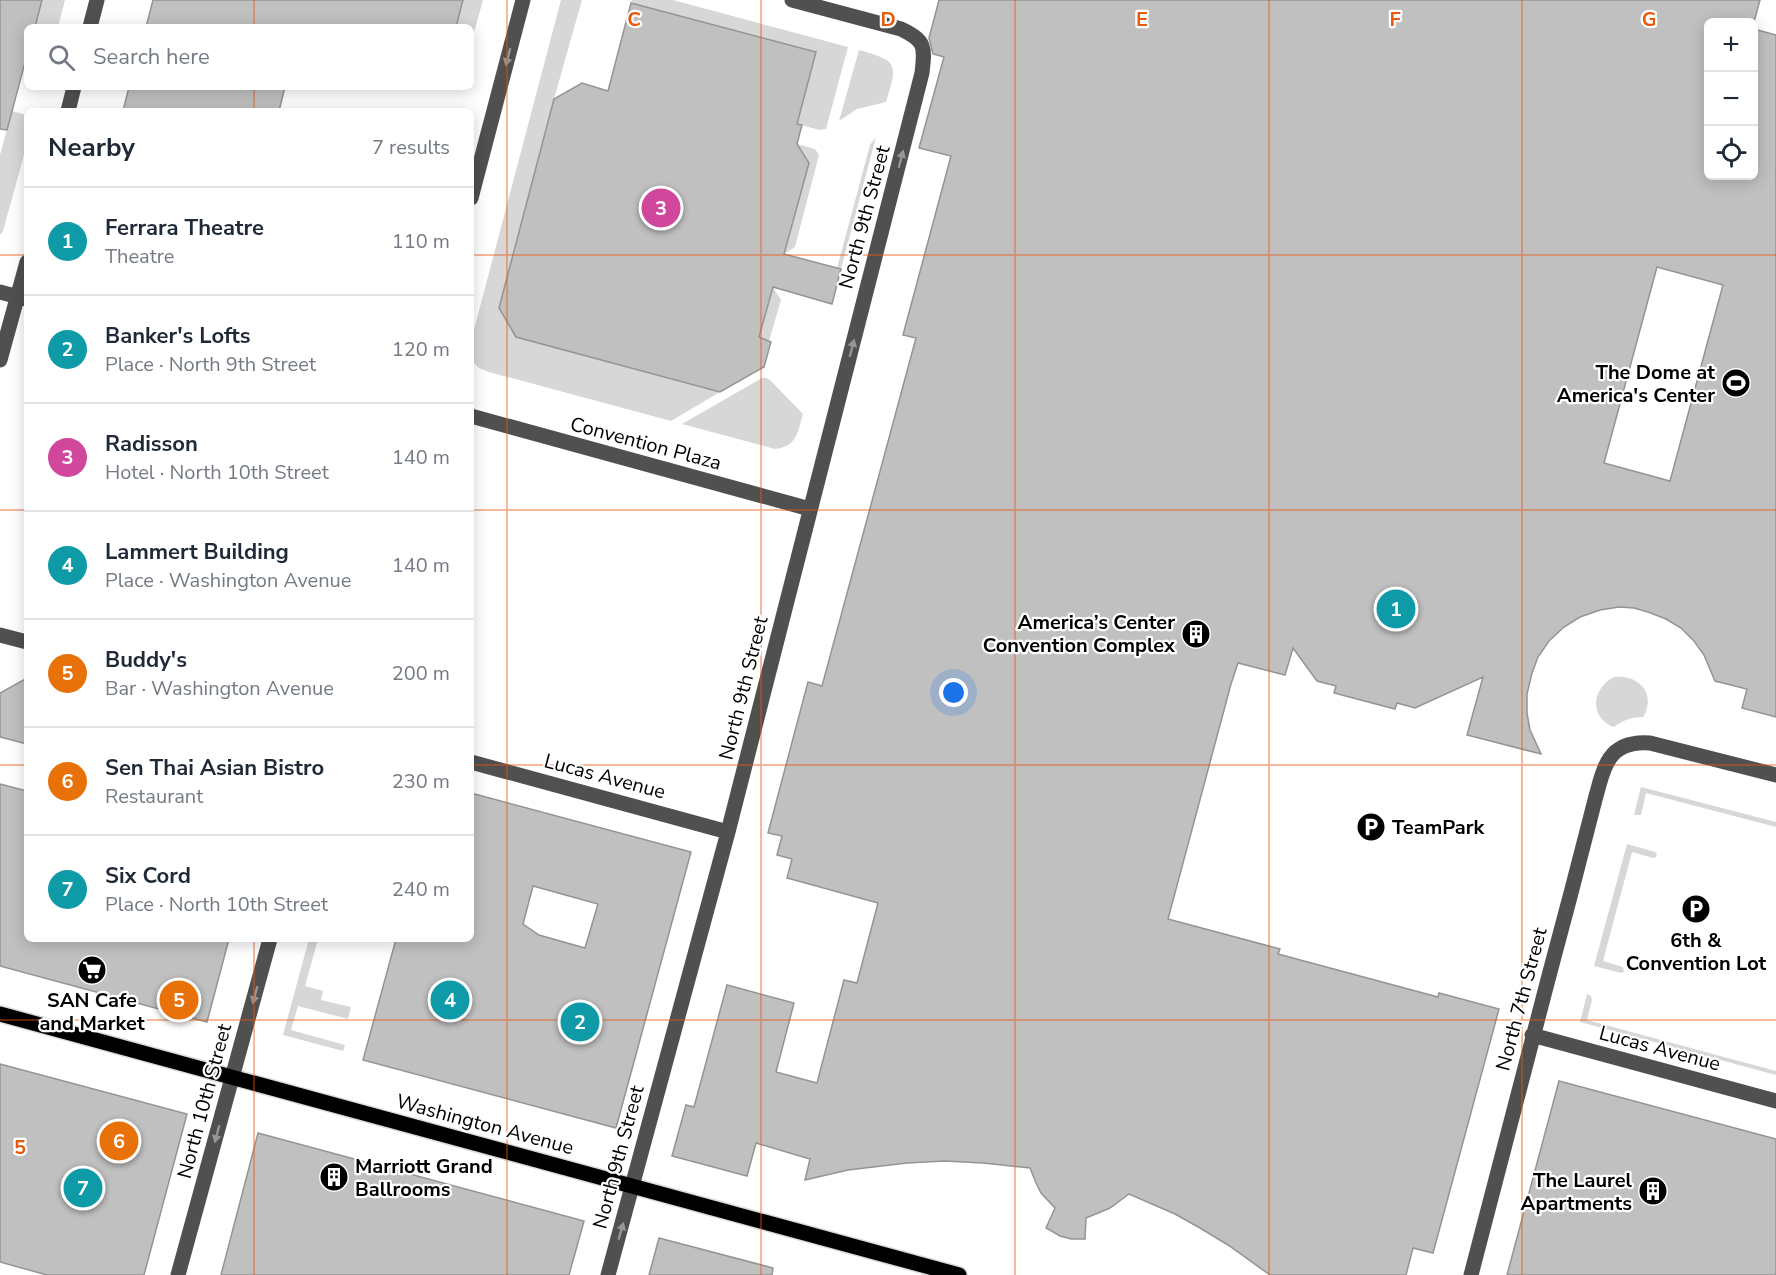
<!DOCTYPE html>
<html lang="en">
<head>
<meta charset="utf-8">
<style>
  body { margin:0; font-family:"Nunito Sans",sans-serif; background:#f2f2f3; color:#1f2937 }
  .controls { position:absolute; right:18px; top:18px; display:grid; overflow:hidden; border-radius:9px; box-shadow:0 3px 15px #0003 }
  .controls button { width:54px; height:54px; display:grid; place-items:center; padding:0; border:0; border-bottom:2px solid #e0e1e3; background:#fff; color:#1f2937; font:30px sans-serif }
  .you { position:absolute; left:954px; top:693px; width:21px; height:21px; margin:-15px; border:4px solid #fff; border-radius:50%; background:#1a73e8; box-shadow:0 0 0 9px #1a73e833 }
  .badge { display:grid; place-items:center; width:39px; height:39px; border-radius:50%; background:#000; color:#fff; font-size:20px; font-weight:700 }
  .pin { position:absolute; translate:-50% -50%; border:3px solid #fff; box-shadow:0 2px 6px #0006 }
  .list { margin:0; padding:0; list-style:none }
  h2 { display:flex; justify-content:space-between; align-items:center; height:78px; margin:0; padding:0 24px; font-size:26px }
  h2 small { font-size:20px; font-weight:400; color:#747a83 }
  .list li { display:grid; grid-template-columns:39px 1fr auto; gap:18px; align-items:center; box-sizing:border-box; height:108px; padding:0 24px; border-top:2px solid #e0e1e3 }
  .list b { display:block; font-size:22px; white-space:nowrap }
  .list p { margin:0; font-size:20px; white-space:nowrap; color:#747a83 }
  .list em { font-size:20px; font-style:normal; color:#747a83 }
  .icon { flex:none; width:33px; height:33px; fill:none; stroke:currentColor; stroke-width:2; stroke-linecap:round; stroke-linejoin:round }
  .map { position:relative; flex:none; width:1776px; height:1275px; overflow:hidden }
  .search { position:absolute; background:#fff; box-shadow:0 3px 15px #0003; left:24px; top:24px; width:450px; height:66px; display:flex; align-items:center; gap:15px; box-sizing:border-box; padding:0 21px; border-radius:9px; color:#747a83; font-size:22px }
  .panel { position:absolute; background:#fff; box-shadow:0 3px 15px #0003; left:24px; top:108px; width:450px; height:834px; border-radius:9px }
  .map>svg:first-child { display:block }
  .green { fill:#d7d7d7 }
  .building { fill:#c0c0c0; stroke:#949494; stroke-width:1.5; fill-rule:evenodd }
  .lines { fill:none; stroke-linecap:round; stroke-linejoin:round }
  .major-casing { stroke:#dbdbdb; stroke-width:18 }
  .minor { stroke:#505050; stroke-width:15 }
  .major { stroke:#000; stroke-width:15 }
  .oneway { fill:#969696 }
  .grid { fill:none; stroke:#e8590c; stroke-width:1.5; stroke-opacity:0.55 }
  .labels { text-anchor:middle; stroke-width:4.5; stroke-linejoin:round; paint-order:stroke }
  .street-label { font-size:20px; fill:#000; stroke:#fff }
  .poi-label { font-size:20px; font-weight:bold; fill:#000; stroke:#fff; text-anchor:end }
  .grid-label { font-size:20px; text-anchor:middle; font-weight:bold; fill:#e8590c; stroke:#fff; stroke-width:4.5; stroke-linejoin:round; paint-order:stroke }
</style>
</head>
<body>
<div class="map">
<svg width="1776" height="1275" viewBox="0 0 1776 1275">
  <rect width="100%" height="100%" fill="#fff"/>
  <path class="green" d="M42,0H65L58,27H35Z
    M463,0H483L471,43V27H456Z
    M561,0H582L554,99L499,308L516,337L720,392L671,421L489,372L479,368L471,360V341Z
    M632,0H673L848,47L826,129L820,130L797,124L816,52L631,3Z
    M859,50C898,61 898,63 886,102L857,109L839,121Z
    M12,111L27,115V144L3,231L0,235V155Z
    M876,137L841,269L837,268L870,145Z
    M797,144L815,149L819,155L795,247L784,254Z
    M773,287L781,300L769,341L759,339Z
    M762,378H767L771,381L803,414C798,431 797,447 775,449L682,424Z
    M1614,677C1639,674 1657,694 1643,717C1632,717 1623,720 1614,727C1589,718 1591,689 1614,677Z
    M1641,787L1776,822V827L1646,793L1641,815H1634Z
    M1627,844L1655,852L1657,854L1656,857L1653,858L1632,852L1603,961L1623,967L1624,972L1621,973L1594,966Z
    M309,939H318L305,986L323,991L321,1000L351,1007L348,1019L298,1006L291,1030L345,1045L343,1051L283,1035Z
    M1587,994L1591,996L1592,1000L1587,1020L1776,1071V1075L1580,1022Z"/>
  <path class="building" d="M0,0H42L35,27H27V55L7,130L0,129Z
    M153,0H463L456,27H146Z
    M939,0H1760L1754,22H1708V176H1754V29L1776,35V717L1742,708L1747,689L1715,681L1704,655L1694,641L1681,628L1666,619L1648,612L1634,608L1619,607L1600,610L1580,617L1564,627L1549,641L1538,657L1532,673L1527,694V713L1530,730L1541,754L1467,735L1483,677L1415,708L1397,703L1395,709L1334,693L1336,686L1317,681L1293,648L1285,675L1238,663L1231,684L1168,919L1280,949L1278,954L1438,997L1439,993L1499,1009L1433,1253L1413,1248L1406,1275H1270L1228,1245L1200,1228L1175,1214L1129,1194L1110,1208L1086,1218L1085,1239H1071L1060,1236L1046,1228L1055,1208L1041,1193L1036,1183L1030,1168L983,1163L945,1161L907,1163L848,1170L805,1180L810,1159L756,1143L747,1176L672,1156L686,1105L694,1107L727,985L794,1003L776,1072L817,1083L844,980L857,983L878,903L787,878L792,859L777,855L782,836L768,833L808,682L822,686L916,338L903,335L951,156L919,148L944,57L933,54L929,38ZM1657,267L1723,285L1670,481L1604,463Z
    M631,3L816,52L797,124L802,125L797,144L809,163L784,254L841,269L832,304L773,287L759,337L771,342L764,367L720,392L516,337L499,308L554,99L582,83L608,91Z
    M129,87H285L279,111H123Z
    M27,678V744L0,737V693Z
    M0,784L27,791V939H229L207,1022L0,966Z
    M471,793L691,852L616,1128L363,1060L396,939H471ZM533,886L598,904L585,948L539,935L523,924Z
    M0,1064L187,1114L144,1275H47L0,1262Z
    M1559,1081L1776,1139V1275H1507Z
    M258,1133L584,1221L569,1275H221Z
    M659,1238L773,1268L772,1275H649Z"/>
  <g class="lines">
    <g class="major-casing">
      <path id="major" d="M0,1014L959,1275"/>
    </g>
    <path class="minor" d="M90,27L97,0
      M68,111L74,87
      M471,198L523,0
      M0,292L26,299
      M0,360L27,262
      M471,416L810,509
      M0,635L27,642
      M471,762L728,832
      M1532,1035L1776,1101
      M178,1275L270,939
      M608,1275L728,832L922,73C925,47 926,41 901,29L792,0
      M1471,1275C1504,1147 1537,1020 1571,893C1579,861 1588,828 1596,796C1600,783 1602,769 1610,758C1619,745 1635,742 1650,743L1776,775"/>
    <use href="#major" class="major"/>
  </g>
  <defs><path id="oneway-solid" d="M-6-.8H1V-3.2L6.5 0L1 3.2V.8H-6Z" transform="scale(1.5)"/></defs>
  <g class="oneway">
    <use href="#oneway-solid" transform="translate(508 57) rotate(105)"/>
    <use href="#oneway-solid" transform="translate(901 159) rotate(-75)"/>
    <use href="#oneway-solid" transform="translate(852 348) rotate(-75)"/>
    <use href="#oneway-solid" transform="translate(255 995) rotate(105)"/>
    <use href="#oneway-solid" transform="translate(217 1134) rotate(105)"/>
    <use href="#oneway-solid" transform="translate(621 1231) rotate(-74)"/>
  </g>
  <path class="grid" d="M254,0V27M507,0V1275M761,0V1275M1015,0V1275M1269,0V1275M1522,0V1275M254,87V111M0,255H27M471,255H1776M0,510H27M471,510H1776M0,765H27M471,765H1776M254,939V1275M0,1020H1776"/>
  <defs>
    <g id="stadium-disc" transform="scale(1.5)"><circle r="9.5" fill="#000" stroke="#fff"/><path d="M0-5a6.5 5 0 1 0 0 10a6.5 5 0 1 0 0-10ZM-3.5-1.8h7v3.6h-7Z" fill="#fff"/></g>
    <g id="building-disc" transform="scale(1.5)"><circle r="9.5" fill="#000" stroke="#fff"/><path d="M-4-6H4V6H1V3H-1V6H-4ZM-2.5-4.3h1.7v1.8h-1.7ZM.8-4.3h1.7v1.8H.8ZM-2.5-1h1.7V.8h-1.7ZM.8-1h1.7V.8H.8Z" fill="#fff"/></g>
    <g id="parking-disc" transform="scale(1.5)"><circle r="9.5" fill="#000" stroke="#fff"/><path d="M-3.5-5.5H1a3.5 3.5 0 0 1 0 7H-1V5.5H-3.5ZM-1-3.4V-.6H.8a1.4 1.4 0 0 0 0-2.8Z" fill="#fff"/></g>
    <g id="supermarket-disc" transform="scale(1.5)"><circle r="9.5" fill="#000" stroke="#fff"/><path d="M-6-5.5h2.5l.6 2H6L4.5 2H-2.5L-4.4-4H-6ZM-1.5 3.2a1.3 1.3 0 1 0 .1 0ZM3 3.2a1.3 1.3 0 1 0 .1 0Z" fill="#fff"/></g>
  </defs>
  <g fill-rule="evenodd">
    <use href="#stadium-disc" x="1736" y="383"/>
    <use href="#building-disc" x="1196" y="634"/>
    <use href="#parking-disc" x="1371" y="827"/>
    <use href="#parking-disc" x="1696" y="909"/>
    <use href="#supermarket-disc" x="92" y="970"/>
    <use href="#building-disc" x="334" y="1177"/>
    <use href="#building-disc" x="1653" y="1191"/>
  </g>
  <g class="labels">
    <g class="street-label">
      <text transform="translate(864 217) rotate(-75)" y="7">North 9th Street</text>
      <text transform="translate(646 443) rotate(15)" y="7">Convention Plaza</text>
      <text transform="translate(743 688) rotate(-76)" y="7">North 9th Street</text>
      <text transform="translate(605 776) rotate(15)" y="7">Lucas Avenue</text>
      <text transform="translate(1521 999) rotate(-75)" y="7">North 7th Street</text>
      <text transform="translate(1660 1048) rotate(15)" y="7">Lucas Avenue</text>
      <text transform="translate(204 1101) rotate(-75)" y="7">North 10th Street</text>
      <text transform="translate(485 1124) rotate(15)" y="7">Washington Avenue</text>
      <text transform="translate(618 1157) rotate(-75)" y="7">North 9th Street</text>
    </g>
    <g class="poi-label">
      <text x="1715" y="379">The Dome at<tspan x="1715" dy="23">America's Center</tspan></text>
      <text x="1175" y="629">America’s Center<tspan x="1175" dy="23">Convention Complex</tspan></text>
      <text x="1392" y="834" text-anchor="start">TeamPark</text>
      <text x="1696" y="947" text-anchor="middle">6th &amp;<tspan x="1696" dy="23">Convention Lot</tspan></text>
      <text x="92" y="1007" text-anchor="middle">SAN Cafe<tspan x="92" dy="23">and Market</tspan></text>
      <text x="355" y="1173" text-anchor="start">Marriott Grand<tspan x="355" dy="23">Ballrooms</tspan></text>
      <text x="1632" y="1187">The Laurel<tspan x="1632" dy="23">Apartments</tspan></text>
    </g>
  </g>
  <g class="grid-label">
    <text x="634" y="26">C</text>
    <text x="888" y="26">D</text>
    <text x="1142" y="26">E</text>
    <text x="1395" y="26">F</text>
    <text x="1649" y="26">G</text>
    <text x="20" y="1154">5</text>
  </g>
</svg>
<div class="controls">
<button>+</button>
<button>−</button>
<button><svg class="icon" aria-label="locate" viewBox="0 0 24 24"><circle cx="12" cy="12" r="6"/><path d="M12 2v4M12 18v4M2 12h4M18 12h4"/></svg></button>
</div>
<div class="you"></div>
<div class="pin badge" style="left:1396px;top:609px;background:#0f9aa8">1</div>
<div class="pin badge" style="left:580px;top:1022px;background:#0f9aa8">2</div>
<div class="pin badge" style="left:661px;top:208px;background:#d1479c">3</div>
<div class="pin badge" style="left:450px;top:1000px;background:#0f9aa8">4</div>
<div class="pin badge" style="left:179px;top:1000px;background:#e8710a">5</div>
<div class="pin badge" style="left:119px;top:1141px;background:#e8710a">6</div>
<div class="pin badge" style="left:83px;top:1188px;background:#0f9aa8">7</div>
<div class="search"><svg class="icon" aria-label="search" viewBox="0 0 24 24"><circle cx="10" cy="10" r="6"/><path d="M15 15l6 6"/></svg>Search here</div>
<section class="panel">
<h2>Nearby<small>7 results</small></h2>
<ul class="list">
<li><span class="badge" style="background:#0f9aa8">1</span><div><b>Ferrara Theatre</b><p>Theatre</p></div><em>110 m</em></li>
<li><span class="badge" style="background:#0f9aa8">2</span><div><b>Banker's Lofts</b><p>Place · North 9th Street</p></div><em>120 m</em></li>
<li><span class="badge" style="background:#d1479c">3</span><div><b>Radisson</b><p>Hotel · North 10th Street</p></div><em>140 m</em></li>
<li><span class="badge" style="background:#0f9aa8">4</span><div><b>Lammert Building</b><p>Place · Washington Avenue</p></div><em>140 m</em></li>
<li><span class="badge" style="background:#e8710a">5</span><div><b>Buddy's</b><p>Bar · Washington Avenue</p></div><em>200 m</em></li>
<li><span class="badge" style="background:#e8710a">6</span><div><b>Sen Thai Asian Bistro</b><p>Restaurant</p></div><em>230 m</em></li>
<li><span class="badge" style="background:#0f9aa8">7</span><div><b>Six Cord</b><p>Place · North 10th Street</p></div><em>240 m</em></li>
</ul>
</section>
</div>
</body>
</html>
